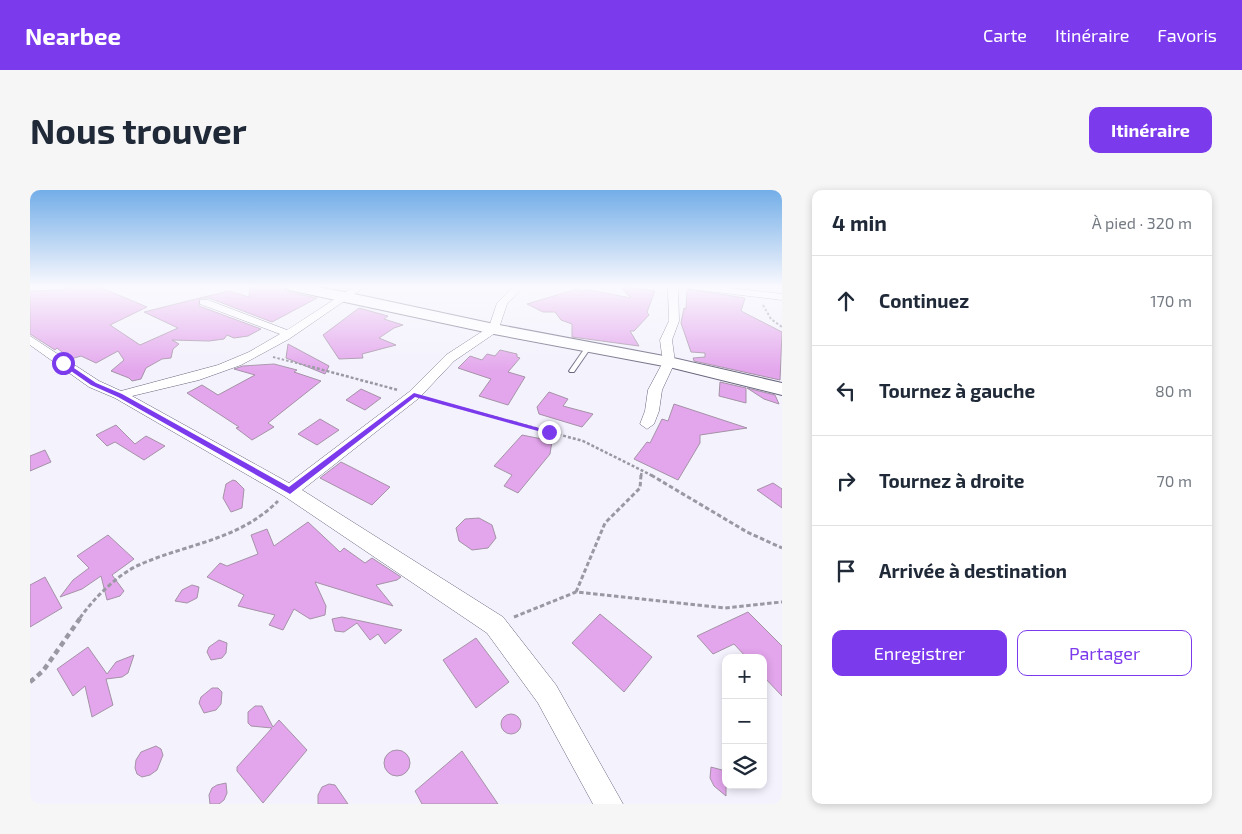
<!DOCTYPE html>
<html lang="fr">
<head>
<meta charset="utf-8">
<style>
  body { margin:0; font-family:"Exo 2",sans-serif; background:#f6f6f7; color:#1f2937 }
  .controls { position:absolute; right:15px; bottom:15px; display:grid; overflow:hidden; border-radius:10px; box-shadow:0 2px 8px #0003 }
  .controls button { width:45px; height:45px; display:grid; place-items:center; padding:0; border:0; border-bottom:1px solid #e0e1e3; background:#fff; color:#1f2937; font:25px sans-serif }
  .stop { position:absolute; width:15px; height:15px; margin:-11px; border:4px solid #7c3aed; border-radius:50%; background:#fff }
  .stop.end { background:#7c3aed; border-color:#fff; box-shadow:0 1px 5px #0008 }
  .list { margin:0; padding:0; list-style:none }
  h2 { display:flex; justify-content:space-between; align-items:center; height:65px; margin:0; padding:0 20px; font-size:21px }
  h2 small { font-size:16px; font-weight:400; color:#747a83 }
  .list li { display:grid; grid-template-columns:32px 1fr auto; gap:15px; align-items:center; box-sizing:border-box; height:90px; padding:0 20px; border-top:1px solid #e0e1e3 }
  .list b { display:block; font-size:19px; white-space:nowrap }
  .list em { font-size:16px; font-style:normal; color:#747a83 }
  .actions { display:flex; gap:10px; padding:15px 20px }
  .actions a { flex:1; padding:11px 0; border:1px solid #7c3aed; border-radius:10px; text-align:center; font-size:18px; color:#7c3aed }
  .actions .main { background:#7c3aed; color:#fff }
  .icon { flex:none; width:28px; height:28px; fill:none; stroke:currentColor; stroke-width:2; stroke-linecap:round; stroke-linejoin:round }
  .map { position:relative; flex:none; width:752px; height:614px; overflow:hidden; border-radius:10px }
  header { display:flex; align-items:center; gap:30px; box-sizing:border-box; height:70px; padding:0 25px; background:#7c3aed; color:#fff }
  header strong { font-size:24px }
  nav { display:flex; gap:28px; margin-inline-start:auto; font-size:18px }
  .intro { display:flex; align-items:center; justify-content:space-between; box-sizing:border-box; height:120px; padding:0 30px }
  h1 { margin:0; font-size:35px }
  .button { padding:12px 22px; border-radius:10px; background:#7c3aed; color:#fff; font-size:18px; font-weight:700 }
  main { display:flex; gap:30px; padding:0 30px }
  aside { flex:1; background:#fff; border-radius:10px; box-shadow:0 2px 8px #0003 }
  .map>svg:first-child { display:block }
  .building { fill:#e3a5ec; stroke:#a592a7 }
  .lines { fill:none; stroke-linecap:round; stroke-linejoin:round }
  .service-casing { stroke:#69667e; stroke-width:2 }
  .minor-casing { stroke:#69667e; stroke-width:1 }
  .secondary-casing { stroke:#69667e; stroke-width:2 }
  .path-far3 { stroke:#9a99a3; stroke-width:2; stroke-dasharray:2.5 2; stroke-linecap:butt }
  .path-far2 { stroke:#9a99a3; stroke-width:2.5; stroke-dasharray:3 2; stroke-linecap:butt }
  .path-far1 { stroke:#9a99a3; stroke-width:3; stroke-dasharray:4.5 2.5; stroke-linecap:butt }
  .path { stroke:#9a99a3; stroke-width:4.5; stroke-dasharray:5.5 4; stroke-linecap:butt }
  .service { fill:#fff; fill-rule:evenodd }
  .minor { fill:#fff; fill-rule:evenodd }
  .secondary { fill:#fff; fill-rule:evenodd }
  .route { fill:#7c3aed }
</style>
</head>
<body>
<header>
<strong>Nearbee</strong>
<nav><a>Carte</a><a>Itinéraire</a><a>Favoris</a></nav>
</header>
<div class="intro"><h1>Nous trouver</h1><a class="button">Itinéraire</a></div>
<main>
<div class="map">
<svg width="752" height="614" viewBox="0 0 752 614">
  <rect width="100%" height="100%" fill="#f3f2fd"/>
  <path class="building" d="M39,96H67L117,117L80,135L110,155L148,138L114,122L170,108L169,116L231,139L218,146L204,148L197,145L194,149L179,151L142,150L149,154L143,159L141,168L132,169L116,178L111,189L102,191L99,188L81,181L94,170L88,161L66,173L51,166L41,169L27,158L25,160L0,144V101L32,100Z
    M220,96H250L259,102L287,108L242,132L179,108H170L199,101L219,107Z
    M589,96L625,101L617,122L619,125L604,141H600L609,156L542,147V134L531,130L525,122H513L497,114L547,99L550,101L559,100L601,108Z
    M657,99L715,108L711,121L752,142L750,190L664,171L663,168L675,167V163L661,162L651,133L654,118L656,119Z
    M329,118L358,126L354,129L373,135L364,138L349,148L366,155L332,164L333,168L309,169L293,145Z
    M258,154L299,176L295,184L256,168Z
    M470,160L487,164V167L490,168L478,182L495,187L478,215L449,206L461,189L428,178L440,166L452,170L457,164L465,166Z
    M244,174L267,180L264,182L291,191L238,233L244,237L222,250L206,238L209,237L157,203L172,195L188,205L225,185L204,179L213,176Z
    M690,192L716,198V213L689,206Z
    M717,198L745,205L749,214L734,209Z
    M331,199L351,208L335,220L316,210Z
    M519,202L538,209L533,216L563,224L552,237L509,224L507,217Z
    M644,214L717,238L670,245V253L648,290L604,269L617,252L620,253L632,229L638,231Z
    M290,229L309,240L287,255L268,244Z
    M86,235L105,254L116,246L135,256L114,270L85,252L77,256L66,245Z
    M492,245L522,251L520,264L488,303L474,296L482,285L464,276Z
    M15,260L21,272L0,281V266Z
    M311,272L321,277L360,297L342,315L290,288Z
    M203,290L206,291L214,299L212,318L201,322L193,308L196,294Z
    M743,293L752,299V318L727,300Z
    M449,328L462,335L466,348L458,358L442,360L429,351L426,338L435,329Z
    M278,332L310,362L314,358L335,373L342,368L371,387L367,390L346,395L363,416L285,392L296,416L295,425L280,429L264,419L253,440L239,435L245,425L208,416L214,405L177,387L190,373L197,376L228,364L221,345L237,339L244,356Z
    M78,345L104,369L82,385L94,401L90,406L77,410L71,386L52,399L30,407L43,390L59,378L47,366Z
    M15,387L32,418L0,437V395Z
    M162,395L169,397L167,408L157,413L145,411L152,400Z
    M718,422L752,456V506L733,486V468H717L704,454L683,464L667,446Z
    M570,424L622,467L594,502L542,453Z
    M312,427L345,434L372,440L355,454L348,444L340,450L327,433L314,442L305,441L302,429Z
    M446,448L479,492L446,518L413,470Z
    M189,450L197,453L196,463L192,468L181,470L177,462L179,457Z
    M58,457L77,484L86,472L104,465L98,483L92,487L76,489L83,515L62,527L55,496L43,506L27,479Z
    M182,498H188L192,502L191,514L186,520L174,523L169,513L171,507Z
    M225,516H232L243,537L249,530L277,560L233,613L207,581V577L242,538L221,536L218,533V522Z
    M471 534a10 10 0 1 1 20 0a10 10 0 1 1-20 0Z
    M126,556L131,559L133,565L127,580L120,585L112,587L107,584L105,578L106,570L111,562Z
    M354 573a13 13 0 1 1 26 0a13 13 0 1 1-26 0Z
    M432,561L468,614H392L385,601Z
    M681,577L692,580L696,583V606L684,596L680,588Z
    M196,593L197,603L194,610L189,614H180L179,605L182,598L187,595Z
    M299,594L305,595L318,614H288V605L292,597Z"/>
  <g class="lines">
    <g class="service-casing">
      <path id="service" d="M557,155L562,156L544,182H540L539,181Z"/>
    </g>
    <g class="minor-casing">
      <path id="minor" d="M325,96H336L259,149L211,175L169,190L102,206L259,293L379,202L416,165L459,137L467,113L484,96H494L477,114L468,141L424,171L389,208L272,300L473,427L526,495L593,614H563L508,513L457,443L254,306L85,208L59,197L0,155V146L69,191L91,201L188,175L219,162L250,144L170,114V110H178L257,140Z
        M638,96H648L649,131L642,150L645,172L632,200L629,221L624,234L617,239L610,234L615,221L618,200L633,172L630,150L639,131Z
        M655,96H683L752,104V110L660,99Z"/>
    </g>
    <g class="secondary-casing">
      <path id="secondary" d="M252,96H281L315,102L464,134L639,167L752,193V205L639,177L464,144L259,100Z"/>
    </g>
    <path class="path-far3" d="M733,115L741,129L752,137
      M243,167L286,178"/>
    <path class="path-far2" d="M282,177L368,200
      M398,209L553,251L623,286
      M611,286L612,280"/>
    <path class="path-far1" d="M621,285L717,342L752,358
      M546,402L575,333L610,298L611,285
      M484,427L546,402L695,418L752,412
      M50,428C63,409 88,384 109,375C158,353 208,351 248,311"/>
    <path class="path" d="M0,492L13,481L51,427"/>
    <use href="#service" class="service"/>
    <use href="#minor" class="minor"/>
    <use href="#secondary" class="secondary"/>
  </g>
  <linearGradient id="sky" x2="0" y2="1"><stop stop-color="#73aee8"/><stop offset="0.53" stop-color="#faf9fe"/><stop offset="1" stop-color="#faf9fe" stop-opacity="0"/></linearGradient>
  <rect width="752" height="182" fill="url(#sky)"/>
  <path class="route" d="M31,172H35L66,193L92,204L259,297L384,203L523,242L519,244L385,207L260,304L88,207L61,195L31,174Z"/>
</svg>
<div class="controls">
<button>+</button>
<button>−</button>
<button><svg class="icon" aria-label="layers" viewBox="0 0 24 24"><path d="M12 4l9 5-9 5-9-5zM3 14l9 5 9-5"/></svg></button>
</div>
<div class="stop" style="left:33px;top:173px"></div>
<div class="stop end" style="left:519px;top:242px"></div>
</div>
<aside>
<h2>4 min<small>À pied · 320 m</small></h2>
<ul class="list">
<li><svg class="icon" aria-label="ahead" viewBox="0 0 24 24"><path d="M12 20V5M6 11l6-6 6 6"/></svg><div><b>Continuez</b></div><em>170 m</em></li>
<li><svg class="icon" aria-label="left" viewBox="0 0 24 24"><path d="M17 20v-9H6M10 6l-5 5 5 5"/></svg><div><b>Tournez à gauche</b></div><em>80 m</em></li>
<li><svg class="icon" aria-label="right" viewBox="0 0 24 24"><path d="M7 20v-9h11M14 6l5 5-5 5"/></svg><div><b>Tournez à droite</b></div><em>70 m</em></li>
<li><svg class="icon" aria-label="arrive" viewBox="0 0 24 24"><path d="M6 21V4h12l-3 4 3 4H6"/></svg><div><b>Arrivée à destination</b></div></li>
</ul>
<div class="actions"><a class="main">Enregistrer</a><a>Partager</a></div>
</aside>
</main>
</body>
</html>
